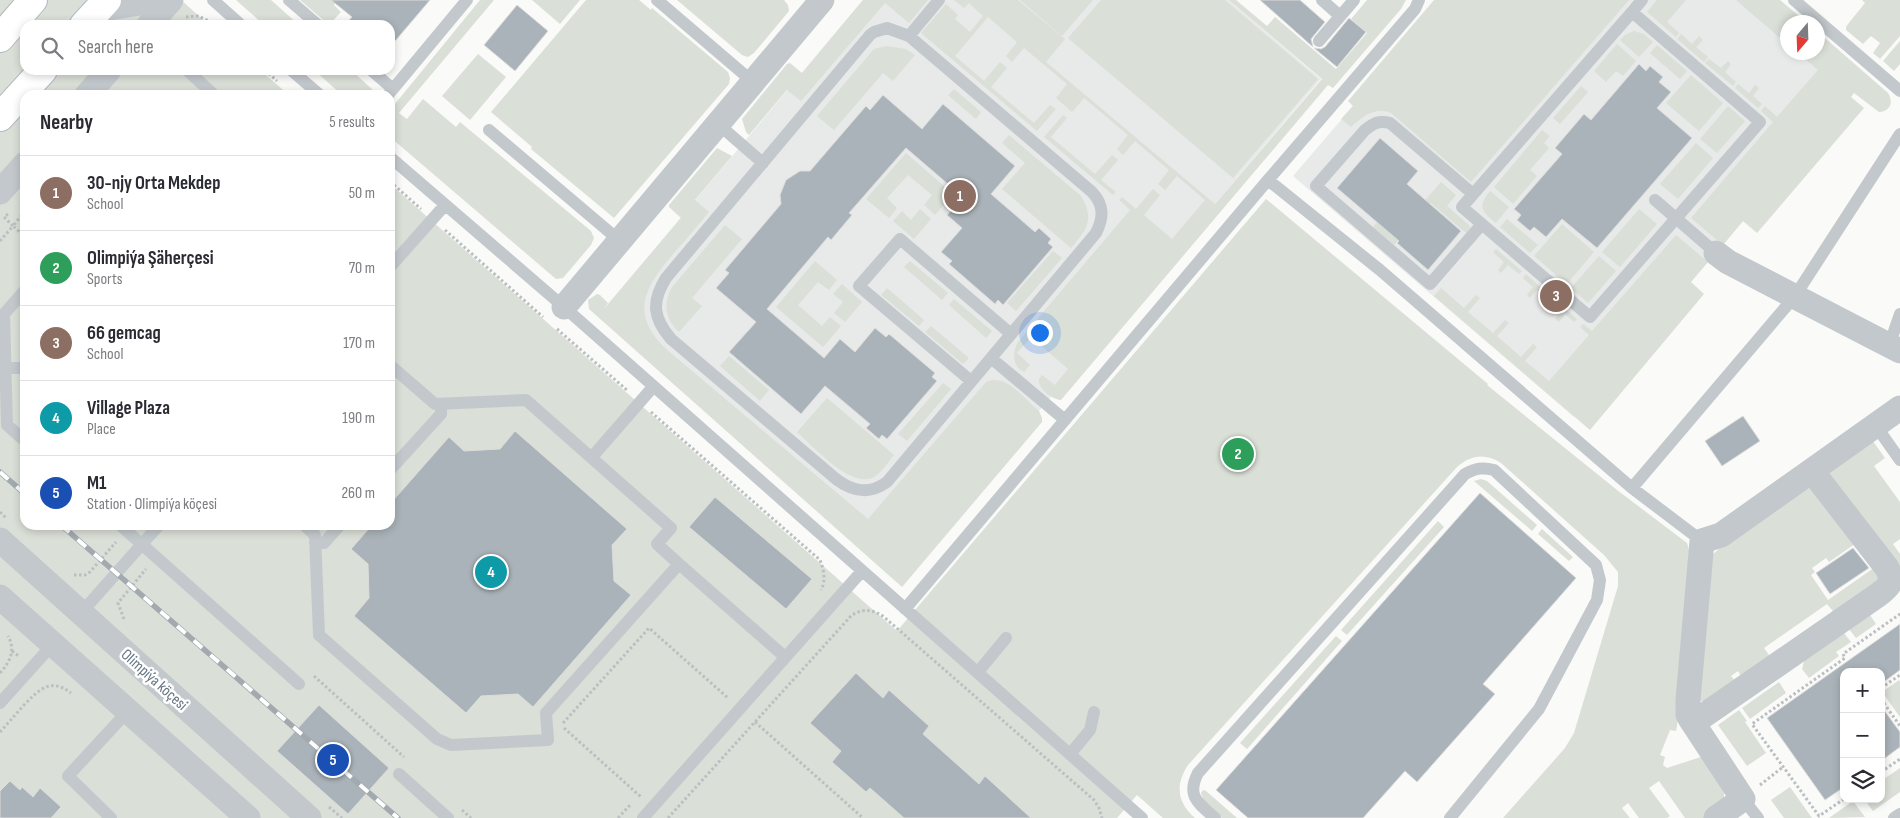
<!DOCTYPE html>
<html lang="en">
<head>
<meta charset="utf-8">
<style>
  body { margin:0; font-family:"Sofia Sans Condensed",sans-serif; background:#f2f2f3; color:#2b2b33 }
  .controls { position:absolute; right:15px; bottom:15px; display:grid; overflow:hidden; border-radius:10px; box-shadow:0 2px 8px #0003 }
  .controls button { width:45px; height:45px; display:grid; place-items:center; padding:0; border:0; border-bottom:1px solid #e1e1e2; background:#fff; color:#2b2b33; font:25px sans-serif }
  .compass { position:absolute; left:1780px; top:15px; width:45px; height:45px; border-radius:50%; background:#fff; box-shadow:0 2px 8px #0003; rotate:199deg }
  .you { position:absolute; left:1039px; top:332px; width:18px; height:18px; margin:-12px; border:4px solid #fff; border-radius:50%; background:#1a73e8; box-shadow:0 0 0 8px #1a73e833 }
  .badge { display:grid; place-items:center; width:32px; height:32px; border-radius:50%; background:#e4572e; color:#fff; font-size:16px; font-weight:700 }
  .pin { position:absolute; translate:-50% -50%; border:2px solid #fff; box-shadow:0 1px 5px #0006 }
  .list { margin:0; padding:0; list-style:none }
  h2 { display:flex; justify-content:space-between; align-items:center; height:65px; margin:0; padding:0 20px; font-size:21px }
  h2 small { font-size:16px; font-weight:400; color:#7c7c81 }
  .list li { display:grid; grid-template-columns:32px 1fr auto; gap:15px; align-items:center; box-sizing:border-box; height:75px; padding:0 20px; border-top:1px solid #e1e1e2 }
  .list b { display:block; font-size:19px; white-space:nowrap }
  .list p { margin:0; font-size:16px; white-space:nowrap; color:#7c7c81 }
  .list em { font-size:16px; font-style:normal; color:#7c7c81 }
  .icon { flex:none; width:28px; height:28px; fill:none; stroke:currentColor; stroke-width:2; stroke-linecap:round; stroke-linejoin:round }
  .map { position:relative; flex:none; width:1900px; height:818px; overflow:hidden }
  .search { position:absolute; background:#fff; box-shadow:0 2px 8px #0003; left:20px; top:20px; width:375px; height:55px; display:flex; align-items:center; gap:12px; box-sizing:border-box; padding:0 18px; border-radius:15px; color:#7c7c81; font-size:19px }
  .panel { position:absolute; background:#fff; box-shadow:0 2px 8px #0003; left:20px; top:90px; width:375px; height:440px; border-radius:15px }
  .map>svg:first-child { display:block }
  .built { fill:#e8e9e9 }
  .green { fill:#dadfd7 }
  .building { fill:#aab3b9; stroke:#dcdcda }
  .lines { fill:none; stroke-linecap:round; stroke-linejoin:round }
  .secondary-casing { stroke:#b3babf; stroke-width:30 }
  .path { stroke:#bbbfc2; stroke-width:3; stroke-dasharray:2.5 2.5; stroke-linecap:butt }
  .lane { stroke:#c3c8cc; stroke-width:12 }
  .street { stroke:#c3c8cc; stroke-width:25 }
  .secondary { stroke:#fff; stroke-width:28 }
  .rail-casing { stroke:#a2aab0; stroke-width:5.5 }
  .rail { stroke:#fff; stroke-width:4; stroke-dasharray:11; stroke-linecap:butt }
  .labels { text-anchor:middle; stroke-width:5; stroke-linejoin:round; paint-order:stroke }
  .street-label { font-size:16px; fill:#657683; stroke:#fff }
</style>
</head>
<body>
<div class="map">
<svg width="1900" height="818" viewBox="0 0 1900 818">
  <rect width="100%" height="100%" fill="#fafaf8"/>
  <path class="built" d="M863,0H1229L1321,79L903,571L600,314Z
    M1444,0H1753L1787,30L1788,52L1814,53L1857,89L1574,417L1293,176Z"/>
  <path class="green" d="M0,0H181L209,25H25V70H260L289,95H25V525H390V184L897,631L1266,199L1488,384L1487,385L1617,490L1687,543L1689,550L1677,726L1676,731L1670,730L1660,755L1665,757L1663,765L1667,768L1704,756L1724,790V798L1706,818H1685L1659,781L1649,788L1670,816L1667,818H1639L1628,803L1622,808L1630,818H1503L1565,748L1574,733L1618,586V572L1604,555L1501,463C1485,453 1471,455 1457,467L1188,765C1175,785 1177,802 1195,818H1163L1137,795L1117,818H0Z
    M236,0H271L299,25H264Z
    M300,0H338L334,5L341,12L329,25Z
    M480,0H494L399,113L407,119L423,99L456,127L460,122L591,231L594,238L591,245L563,278L556,279L390,137V110Z
    M532,0H580L560,24Z
    M586,0H639L651,10L652,8L728,72L730,78L729,84L614,218L531,149L532,147L491,112Z
    M677,0H784L788,5L789,11L754,53L748,57L742,55Z
    M863,0H928L909,23L885,3L801,101L787,90L749,135L746,132L742,119L787,64L790,63L802,73Z
    M954,0H1018L1065,39L1046,62L1215,204L1322,79L1229,0H1236L1267,26L1275,17L1336,69L1367,33L1351,19L1367,0H1406L1401,9L1333,88L1328,85L1061,400C1051,399 1038,389 1039,379L1042,375L1055,385L1068,369L1031,337L1017,353L1030,365L1024,372C1012,366 1012,353 1018,342L1130,210L1119,200L1122,197L1136,209L1153,189L1160,195L1144,215L1172,239L1205,200L1177,176L1165,190L1158,184L1169,170L1135,141L1123,155L1117,149L1128,135L1084,98L1072,112L1056,98L1067,84L1024,48L1012,62L1006,56L1017,42L988,17L955,56L984,81L1000,62L1007,68L991,87L1034,123L1050,105L1056,109L1037,131L921,33L946,4L958,15L955,19L970,32L983,16L969,3L964,8Z
    M1020,0H1093L1062,36Z
    M1101,0H1225L1318,79L1233,178L1068,38Z
    M1434,0H1629L1471,182L1391,113C1375,106 1362,117 1351,127L1341,119L1353,106L1348,101Z
    M1657,0H1686L1667,22L1679,33L1676,37L1647,12Z
    M1736,0H1780L1806,22H1788L1787,44Z
    M1862,0H1900V36L1880,59L1873,53L1880,43L1871,36L1863,44L1846,30V27L1848,24L1865,3Z
    M1634,31L1644,34L1653,42L1639,57L1620,40L1625,35Z
    M1818,32L1888,93C1894,103 1890,111 1879,112L1854,93L1851,97L1864,108L1757,233L1743,221L1723,245L1691,218L1773,122L1761,111L1765,106L1777,117L1818,70L1798,53L1818,52Z
    M1681,34L1692,44L1699,36L1703,40L1696,47L1708,57L1704,62L1677,39Z
    M1900,41V64L1894,71L1883,61Z
    M1617,44L1636,61L1623,76L1616,71L1606,82L1594,71Z
    M1657,45L1687,71L1680,79L1650,53Z
    M886,46L906,49L915,55L893,81L883,73L834,130L817,116L874,49Z
    M478,54L506,77L470,120L442,96Z
    M1709,59L1721,68L1728,61L1731,64L1725,72L1736,82L1733,86L1705,63Z
    M314,70H351L374,91L370,95H342Z
    M1691,75L1723,103L1699,131L1666,103Z
    M1738,84L1749,93L1755,85L1759,88L1753,96L1762,104L1758,108L1735,88Z
    M1581,86L1588,92L1560,124L1553,118Z
    M954,89L981,112L976,119L948,95Z
    M1728,106L1745,121L1717,153L1700,139Z
    M1063,115L1067,118L1051,137L1095,174L1112,155L1118,160L1101,180L1116,192L1113,195L1044,137Z
    M1542,130L1550,136L1544,143L1549,148L1530,170L1537,176L1513,204L1494,187Z
    M1009,135L1081,196C1095,220 1087,229 1071,248L1002,189L1025,163L1002,143Z
    M1696,143L1713,158L1678,199L1660,184Z
    M717,148L732,156L695,200L709,212C697,226 686,240 674,253C646,286 628,313 666,349L868,519L986,382C1006,372 1025,400 1039,411L1042,418V422L902,587L589,309L588,300L597,294L600,295L608,303L603,310L681,218L669,207V205Z
    M906,153L953,194L935,215L924,205L932,195L908,175L887,198L897,208L889,218L866,199Z
    M1441,182L1456,195L1447,206L1469,225L1470,228L1466,233L1431,203L1424,210L1420,206Z
    M1490,191L1509,207L1496,223C1482,212 1477,207 1490,191Z
    M920,209L931,219L914,239L893,221L902,211L911,220Z
    M1639,209L1657,224L1620,267L1602,252Z
    M1387,210L1421,213L1394,245L1373,227Z
    M1507,219L1538,245L1530,253L1500,227Z
    M1562,224L1594,252L1567,284L1534,256Z
    M725,225L742,239L692,298L702,306L679,332C665,319 663,304 672,287Z
    M1676,235L1708,262L1691,282L1704,294L1590,430L1434,296L1441,288L1464,308L1476,295L1480,298L1468,312L1493,333L1505,320L1509,323L1497,336L1521,357L1533,344L1537,347L1525,361L1549,381L1589,335L1580,327L1583,324L1592,331Z
    M1496,249L1522,271L1519,274L1508,265L1501,273L1498,270L1504,262L1493,252Z
    M1053,251L1062,258L1016,311L1007,303Z
    M1599,256L1616,271L1588,303L1571,288Z
    M815,261L837,280L829,290L818,282L798,305L822,326L830,317L841,326L823,347L776,307Z
    M910,261L948,293L942,300L904,267Z
    M1526,274L1548,294L1545,297L1537,290L1530,298L1527,295L1533,287L1523,278Z
    M842,284L862,302L845,322L834,313L843,302L833,294Z
    M887,288L924,320L919,326L881,295Z
    M954,299L992,331L986,338L949,305Z
    M1554,299L1577,319L1574,322L1565,314L1559,322L1555,319L1561,311L1551,302Z
    M931,326L969,358L963,364L925,332Z
    M729,356L769,390L760,401L720,366Z
    M943,383L951,389L907,441L898,434Z
    M827,398L894,455C888,462 881,474 872,478C849,487 814,447 797,432Z
    M1872,440L1885,458L1874,466L1900,502V539L1893,544L1900,554V575L1829,473Z
    M1481,479L1487,481L1537,525L1532,531L1474,481Z
    M1808,486L1859,541L1829,562L1826,558L1812,568L1815,572L1811,575L1828,600L1878,565L1883,575L1836,615L1827,604L1764,648L1771,658L1742,678L1738,671L1731,676L1736,682L1706,701H1699L1710,557L1720,548Z
    M1438,521L1444,527L1347,635L1341,630Z
    M1542,529L1573,557L1569,561L1538,534Z
    M1870,615L1876,624L1856,638L1849,629Z
    M1844,633L1851,642L1836,652L1839,656L1809,678L1802,669L1804,661Z
    M1336,636L1342,641L1247,749L1240,743Z
    M1899,680L1900,682V717L1882,692Z
    M1779,682L1786,693L1750,719L1742,708Z
    M1739,710L1747,721L1745,722L1766,753L1747,766L1718,725Z
    M1900,768V792L1873,811L1864,799H1881V781Z
    M1790,787L1812,818H1784L1771,800Z
    M1203,790L1206,791L1237,818H1222L1205,804L1201,793Z
    M1853,801L1865,817L1829,818Z"/>
  <path class="building" d="M331,0H430L390,47V25H345L352,17Z
    M1260,0H1300L1325,22L1311,39L1313,47Z
    M517,5L548,31L515,71L484,45Z
    M1349,18L1366,32L1337,67L1314,48L1321,49L1325,47Z
    M1639,64L1646,71L1650,66L1663,77L1659,82L1671,92L1657,108L1692,138L1597,248L1562,219L1546,237L1534,227L1530,231L1517,220L1521,215L1514,209L1562,154L1555,148L1584,114L1591,120Z
    M883,95L922,129L943,104L1015,166L991,194L1035,232L1039,228L1051,239L1048,243L1053,247L1003,305L998,300L995,304L949,264L952,261L941,252L962,228L947,215L963,197L906,148L849,213L852,215L831,240L828,237L767,309L824,358L840,339L855,352L875,328L886,337L889,334L935,373L932,377L937,381L887,439L882,435L879,439L866,428L870,424L825,386L801,414L729,352L756,322L716,288L729,273L725,270L781,204L780,195L786,180L800,171H810L866,106L870,110Z
    M1380,138L1418,171L1407,184L1461,231L1428,270L1397,243L1399,241L1337,188Z
    M1743,416L1760,441L1722,466L1705,441Z
    M515,431L627,529L612,545L614,581L631,595L533,707L518,694L481,696L466,713L354,616L369,598L368,564L351,549L372,525H390V504L449,437L464,451L500,449Z
    M1480,493L1576,578L1483,684L1495,694L1417,782L1405,771L1363,818H1248L1216,790Z
    M715,497L812,579L786,609L689,527Z
    M1853,548L1869,568L1830,594L1816,573Z
    M1900,624V670L1881,684V672H1844V787L1825,800L1767,718Z
    M856,673L883,698L889,690L929,726L923,734L979,784L985,776L1031,818H904L870,788L866,792L832,762L841,751L810,723Z
    M319,705L389,768L348,814L277,751Z
    M1881,706L1900,732V747L1881,761Z
    M10,781L20,790L22,787L33,797L40,788L61,807L51,818H0V791Z"/>
  <g class="lines">
    <g class="secondary-casing">
      <path id="secondary" d="M84,25L107,0
        M0,38L33,0
        M0,117L43,70"/>
    </g>
    <path class="path" d="M186,17L198,16L209,21
      M265,70L277,81
      M394,185L421,209
      M25,211L13,226L24,236L25,235
      M445,230L543,317
      M0,241L13,226L4,217L8,214
      M557,329L628,391
      M651,412L820,560C824,570 826,581 821,590
      M0,512L6,518
      M74,575H85L90,572L116,542
      M124,619L118,603L146,569
      M12,651L20,657
      M0,673C10,662 16,650 8,636
      M314,676L404,757
      M1881,688L1900,675
      M1881,699L1900,726
      M755,722L863,818
      M563,723L649,628L728,698
      M564,728L641,797
      M0,732C8,723 16,714 24,705C39,690 50,677 71,693
      M1881,772L1900,759
      M1760,785L1783,767
      M1844,799L1819,816L1752,724L1845,658L1843,654L1900,614
      M329,807L342,818
      M462,810L471,818
      M618,818L631,804
      M668,818L851,616C862,608 873,609 884,617L1094,800L1099,808L1102,818"/>
    <path class="lane" d="M213,0L241,25
      M289,0L318,25
      M657,0L753,82
      M1322,0L1340,16
      M1794,0L1900,91
      M1632,12L1760,122L1590,317L1462,207Z
      M1632,12L1642,0
      M887,28L909,36L1092,192C1104,205 1104,217 1096,233L887,482C869,495 853,492 836,479L671,339C653,318 651,302 666,278L870,35L874,32Z
      M909,36L939,0
      M1319,41L1354,0
      M187,70L214,95
      M291,70L320,95
      M371,70L393,89
      M388,95L467,0
      M718,124L763,163
      M489,130L620,241
      M390,157L564,307L1142,818
      M1268,180L1380,270L1632,488L1702,541
      M1473,194L1390,123C1379,120 1374,123 1365,130L1316,186L1430,284L1482,224
      M1655,200L1716,253
      M390,267L445,205
      M25,290L4,314L7,425L25,441
      M1889,346L1900,314
      M991,358L1065,420
      M390,365L435,404L526,400L671,528L657,544L679,564
      M0,368H25
      M971,381L859,286L900,239L1011,334
      M1876,426L1900,460
      M592,457L653,387
      M390,470L441,414V404
      M1632,488L1795,296L1900,134
      M120,525L299,684
      M304,525L315,535L319,635L437,739L451,745L548,740L546,713L679,564L785,657
      M315,543H324L340,525
      M905,609L1268,180L1415,9L1419,0
      M81,613L159,525
      M978,672L1006,638
      M0,703L53,644
      M1071,753L1090,730L1094,712
      M399,774L448,818
      M1743,799L1758,818
      M111,818L68,776L128,711
      M643,818L862,571
      M1215,818C1198,803 1186,796 1198,773L1465,474C1476,468 1483,467 1494,470L1596,565L1600,580L1597,600L1539,709L1450,818
      M1894,818L1900,814"/>
    <path class="street" d="M98,10L156,0
      M149,25L171,0
      M87,95L109,70
      M0,192L25,164
      M1716,253L1728,262L1900,351
      M564,307L822,0
      M0,540L309,818
      M0,597L248,818
      M1693,723L1688,715V700L1702,541L1721,535L1900,408
      M1716,818L1743,799L1693,723L1878,595C1890,586 1894,582 1887,568L1812,471"/>
    <use href="#secondary" class="secondary"/>
    <g class="rail-casing">
      <path id="rail" d="M0,472L25,494
        M61,525L398,818"/>
    </g>
    <use href="#rail" class="rail"/>
  </g>
  <g class="labels">
    <g class="street-label">
      <text transform="translate(155 679) rotate(42)" y="6">Olimpiýa köçesi</text>
    </g>
  </g>
</svg>
<div class="controls">
<button>+</button>
<button>−</button>
<button><svg class="icon" aria-label="layers" viewBox="0 0 24 24"><path d="M12 4l9 5-9 5-9-5zM3 14l9 5 9-5"/></svg></button>
</div>
<svg class="compass" viewBox="-18 -18 36 36"><path d="M0-13l5 13h-10z" fill="#e53935"/><path d="M0 13l5-13h-10z" fill="#7c7c81"/></svg>
<div class="you"></div>
<div class="pin badge" style="left:960px;top:196px;background:#8d6e63">1</div>
<div class="pin badge" style="left:1238px;top:454px;background:#2e9e5b">2</div>
<div class="pin badge" style="left:1556px;top:296px;background:#8d6e63">3</div>
<div class="pin badge" style="left:491px;top:572px;background:#0f9aa8">4</div>
<div class="pin badge" style="left:333px;top:760px;background:#1a4fb4">5</div>
<div class="search"><svg class="icon" aria-label="search" viewBox="0 0 24 24"><circle cx="10" cy="10" r="6"/><path d="M15 15l6 6"/></svg>Search here</div>
<section class="panel">
<h2>Nearby<small>5 results</small></h2>
<ul class="list">
<li><span class="badge" style="background:#8d6e63">1</span><div><b>30-njy Orta Mekdep</b><p>School</p></div><em>50 m</em></li>
<li><span class="badge" style="background:#2e9e5b">2</span><div><b>Olimpiýa Şäherçesi</b><p>Sports</p></div><em>70 m</em></li>
<li><span class="badge" style="background:#8d6e63">3</span><div><b>66 детсад</b><p>School</p></div><em>170 m</em></li>
<li><span class="badge" style="background:#0f9aa8">4</span><div><b>Village Plaza</b><p>Place</p></div><em>190 m</em></li>
<li><span class="badge" style="background:#1a4fb4">5</span><div><b>M1</b><p>Station · Olimpiýa köçesi</p></div><em>260 m</em></li>
</ul>
</section>
</div>
</body>
</html>
